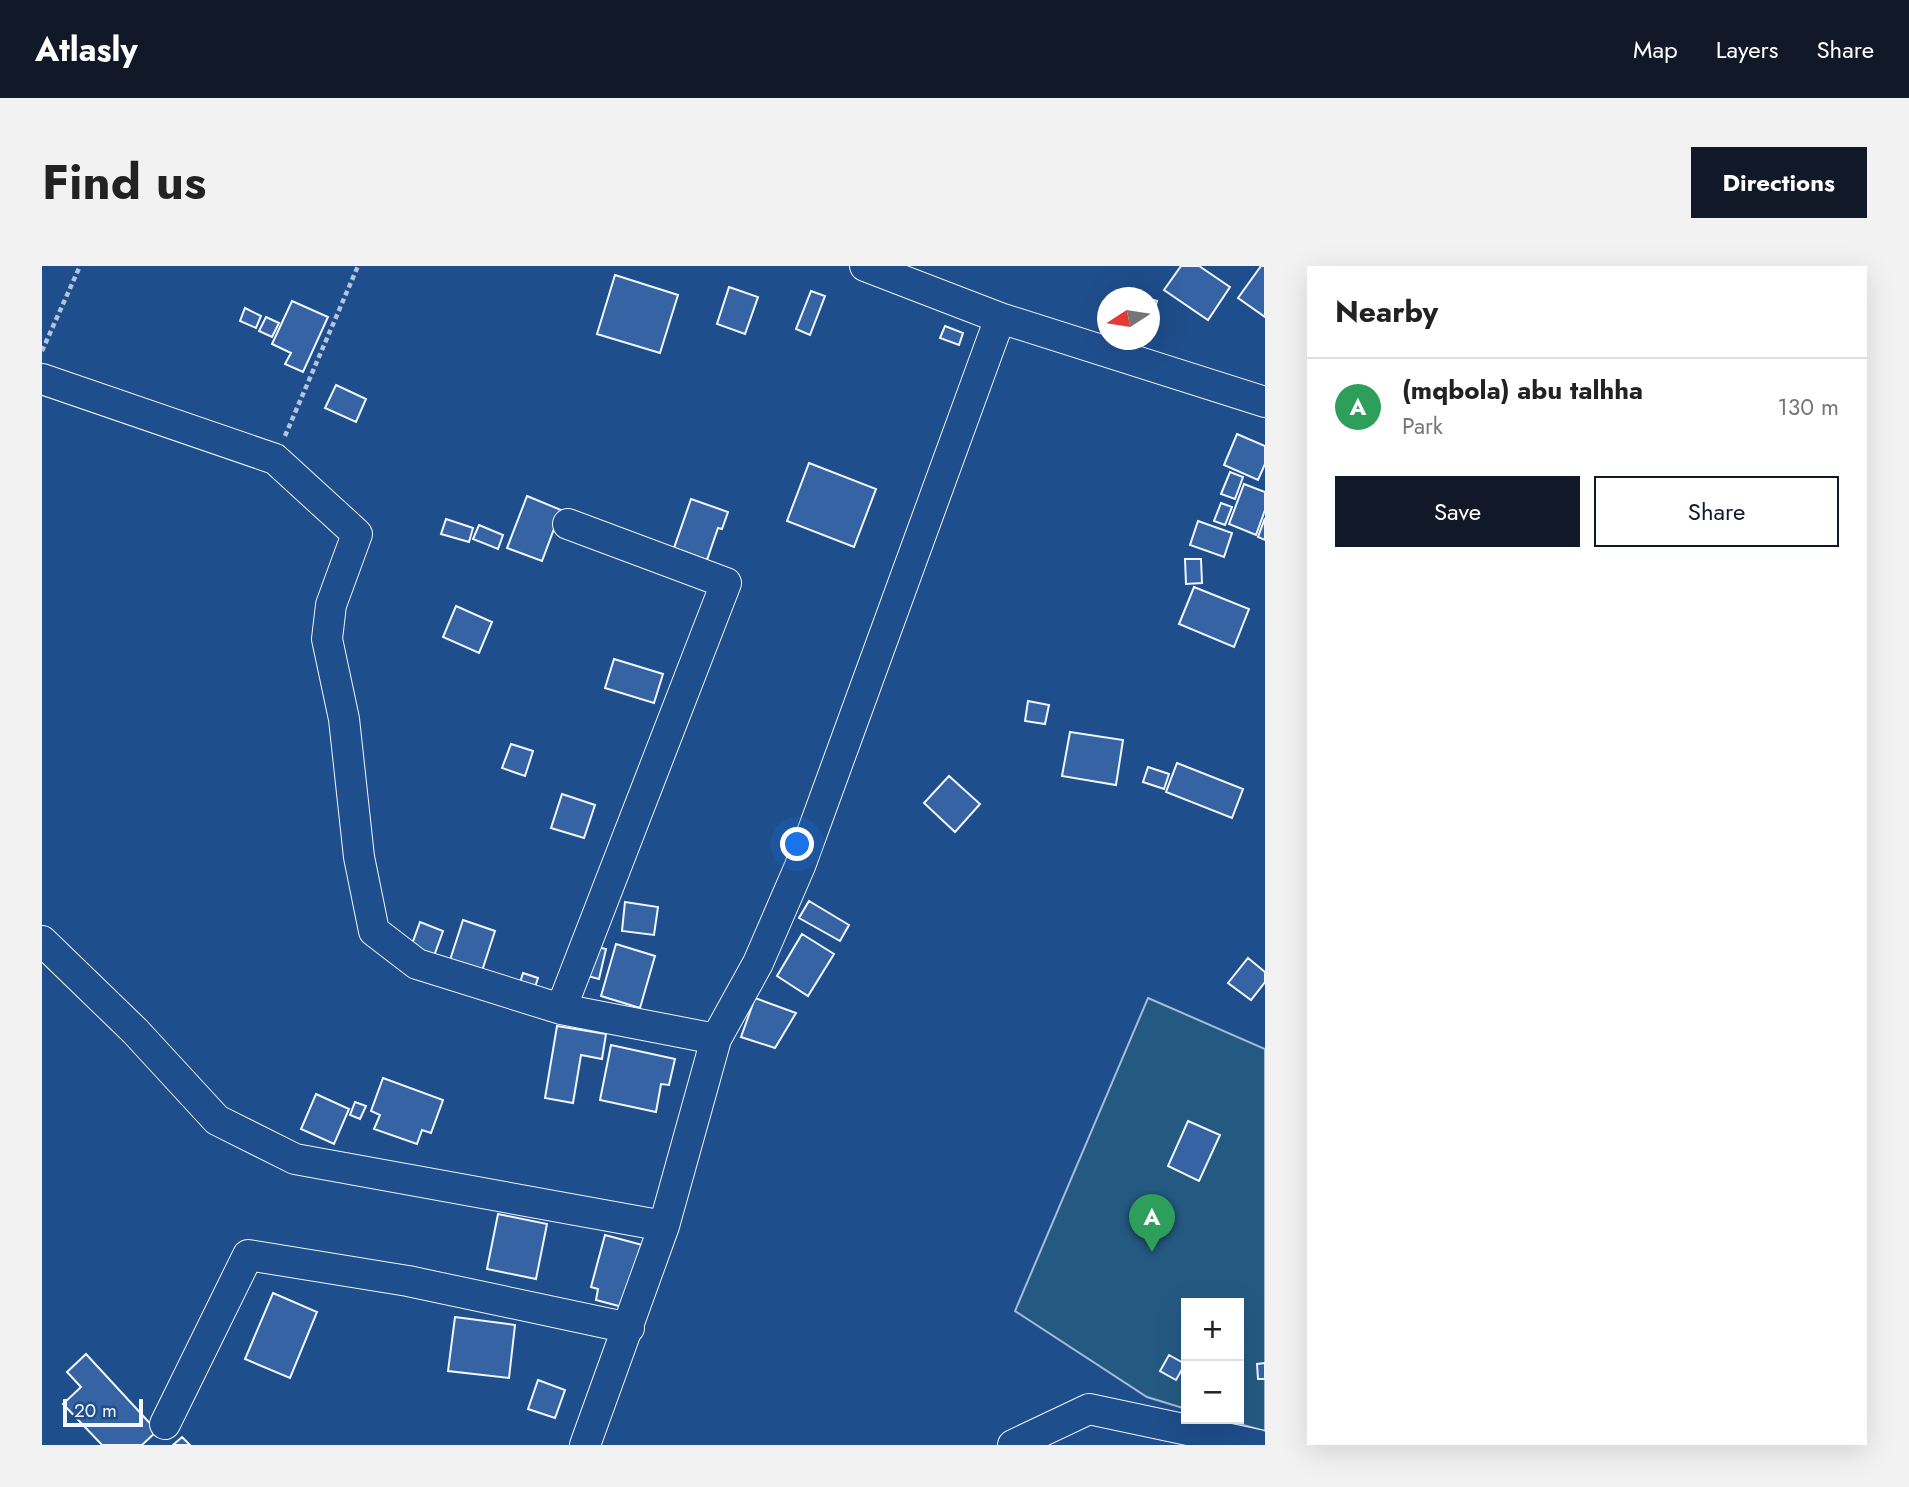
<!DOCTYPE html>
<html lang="en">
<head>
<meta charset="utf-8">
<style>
  body { margin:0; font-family:Jost,sans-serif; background:#f2f2f2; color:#222 }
  .controls { position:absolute; right:21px; bottom:21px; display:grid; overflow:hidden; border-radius:0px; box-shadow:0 7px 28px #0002 }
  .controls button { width:63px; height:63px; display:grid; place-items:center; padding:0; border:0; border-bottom:2px solid #e0e0e0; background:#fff; color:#222; font:35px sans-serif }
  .compass { position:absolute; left:1055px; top:21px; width:63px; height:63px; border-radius:50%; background:#fff; box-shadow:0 7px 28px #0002; rotate:258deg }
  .scale { position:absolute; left:21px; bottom:18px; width:80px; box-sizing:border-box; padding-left:7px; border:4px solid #f2f6ff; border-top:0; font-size:19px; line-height:24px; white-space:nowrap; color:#f2f6ff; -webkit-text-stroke:5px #1f4e8c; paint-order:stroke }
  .you { position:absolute; left:756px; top:579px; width:24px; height:24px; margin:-18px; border:5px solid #fff; border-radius:50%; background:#1a73e8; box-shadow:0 0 0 10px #1a73e833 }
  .badge { display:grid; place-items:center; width:46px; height:46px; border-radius:50%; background:#111827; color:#fff; font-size:23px; font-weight:700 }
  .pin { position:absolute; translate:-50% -58px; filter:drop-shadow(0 2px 4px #0008) }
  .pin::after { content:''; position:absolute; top:37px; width:24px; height:21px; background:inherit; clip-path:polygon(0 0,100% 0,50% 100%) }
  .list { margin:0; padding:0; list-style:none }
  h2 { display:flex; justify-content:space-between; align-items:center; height:91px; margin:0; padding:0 28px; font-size:30px }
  h2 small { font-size:23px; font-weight:400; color:#767676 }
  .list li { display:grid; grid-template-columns:46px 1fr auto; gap:21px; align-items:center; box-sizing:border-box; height:98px; padding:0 28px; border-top:2px solid #e0e0e0 }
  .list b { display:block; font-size:26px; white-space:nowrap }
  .list p { margin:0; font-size:23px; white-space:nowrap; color:#767676 }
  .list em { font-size:23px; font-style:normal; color:#767676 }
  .actions { display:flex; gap:14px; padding:21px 28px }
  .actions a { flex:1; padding:16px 0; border:2px solid #111827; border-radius:0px; text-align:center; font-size:24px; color:#111827 }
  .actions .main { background:#111827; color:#fff }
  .map { position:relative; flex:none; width:1223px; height:1179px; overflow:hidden; border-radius:0px }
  header { display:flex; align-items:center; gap:42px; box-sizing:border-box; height:98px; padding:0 35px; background:#111827; color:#fff }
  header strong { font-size:33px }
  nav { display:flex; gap:38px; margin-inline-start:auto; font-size:24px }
  .intro { display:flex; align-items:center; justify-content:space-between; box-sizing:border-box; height:168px; padding:0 42px }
  h1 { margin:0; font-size:49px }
  .button { padding:18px 32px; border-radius:0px; background:#111827; color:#fff; font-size:24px; font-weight:700 }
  main { display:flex; gap:42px; padding:0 42px }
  aside { flex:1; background:#fff; border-radius:0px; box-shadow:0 7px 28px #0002 }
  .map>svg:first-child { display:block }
  .green { fill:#245a82; stroke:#a8bbd7; stroke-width:2 }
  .building { fill:#3563a3; stroke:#f2f6ff; stroke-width:2 }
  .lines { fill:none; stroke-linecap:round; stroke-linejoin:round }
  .minor-casing { stroke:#f2f6ff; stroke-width:32 }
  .path { stroke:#b3c4dc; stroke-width:4.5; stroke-dasharray:5 3.5; stroke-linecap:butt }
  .minor { stroke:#1f4e8c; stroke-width:30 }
</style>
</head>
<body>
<header>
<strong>Atlasly</strong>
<nav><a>Map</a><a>Layers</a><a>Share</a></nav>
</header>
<div class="intro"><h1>Find us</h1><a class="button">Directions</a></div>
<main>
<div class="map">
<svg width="1223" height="1179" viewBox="0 0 1223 1179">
  <rect width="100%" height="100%" fill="#1f4e8c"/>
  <path class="green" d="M1106,732L1223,783V1165L1180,1153H1197V1037H1144V1143L1105,1131L973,1045Z"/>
  <path class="building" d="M1139,0H1157L1188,21L1166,54L1122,24Z
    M1219,0H1223V51L1196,32Z
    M573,9L636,29L618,87L555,68Z
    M687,21L716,31L703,68L675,58Z
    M769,25L783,30L768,69L754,63Z
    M1108,33L1115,35L1110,53L1108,52Z
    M250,35L286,51L261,106L243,98L249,87L230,78Z
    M203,42L219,50L214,62L198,55Z
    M224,51L237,57L230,71L217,65Z
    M903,60L921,67L917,79L898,72Z
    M294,119L324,133L314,156L283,142Z
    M1195,168L1223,180V198L1216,214L1182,199Z
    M767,197L834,223L812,281L745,255Z
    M1188,206L1201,211L1193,233L1179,228Z
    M1202,218L1223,226V244L1214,269L1187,258Z
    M485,230L519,244L500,295L465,282Z
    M649,233L686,246L680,263L676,262L665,294L632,282Z
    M1179,237L1190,241L1183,259L1172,255Z
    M1223,252V274L1216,271Z
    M404,253L431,262L427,276L399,268Z
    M1156,255L1190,267L1182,291L1148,279Z
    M437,259L461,269L456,283L431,273Z
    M1143,293H1159L1160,317L1144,318Z
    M1152,321L1207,343L1192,381L1137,358Z
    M414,340L450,356L437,387L401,371Z
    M572,393L621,408L612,437L563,422Z
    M986,435L1007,439L1003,458L983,455Z
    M1028,466L1081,474L1074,519L1020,510Z
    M469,478L491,485L483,510L460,502Z
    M1135,497L1201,523L1190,552L1124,526Z
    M1106,501L1127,508L1122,523L1101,516Z
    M907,510L938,538L913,566L882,537Z
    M520,528L553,539L542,572L509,562Z
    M767,635L807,659L798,675L757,652Z
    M583,636L616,641L612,669L580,665Z
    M421,654L453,665L438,711L406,700Z
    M378,656L401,665L392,690L369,681Z
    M760,668L792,688L766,730L735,710Z
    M574,678L613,690L598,742L559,730Z
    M550,680L564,683L557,713L542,709Z
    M1206,692L1223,706V716L1209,734L1186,717Z
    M481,707L496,712L491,727L476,723Z
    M713,732L754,747L733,782L699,771Z
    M515,760L564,768L560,793L539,789L531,837L503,832Z
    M569,779L633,793L627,819L619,818L614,846L558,834Z
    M341,812L401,834L389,867L380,864L375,878L332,863L338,849L329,845Z
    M274,828L307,843L292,878L259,863Z
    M313,836L324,840L318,853L308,849Z
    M1146,855L1178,869L1157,915L1126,900Z
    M456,948L505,958L494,1013L445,1003Z
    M563,969L604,980L588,1043L554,1034L556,1023L549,1021Z
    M231,1027L275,1046L248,1112L203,1093Z
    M413,1051L473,1059L467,1112L406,1105Z
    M44,1088L115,1165L100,1179H60L21,1138L39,1121L25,1106Z
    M1127,1089L1143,1098L1134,1114L1118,1105Z
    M1223,1097V1113H1216L1215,1098Z
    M496,1114L523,1124L513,1152L486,1143Z
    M140,1171L148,1179H131Z"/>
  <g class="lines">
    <g class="minor-casing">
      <path id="minor" d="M823,0L958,52L1223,136
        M0,113L233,193L315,268L289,339L285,373L302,453L317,591L332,665L375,698L519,743L674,773
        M0,675L93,765L175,854L253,893L622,960
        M519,743L684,317L526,258
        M123,1158L206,989L366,1015L587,1062
        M543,1179L622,960L674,773L716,697L758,600L958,52
        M971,1179L1047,1143L1216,1179"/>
    </g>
    <path class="path" d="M0,85L38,0
      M243,170L316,0"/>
    <use href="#minor" class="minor"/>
  </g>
</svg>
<div class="controls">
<button>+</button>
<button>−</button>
</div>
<svg class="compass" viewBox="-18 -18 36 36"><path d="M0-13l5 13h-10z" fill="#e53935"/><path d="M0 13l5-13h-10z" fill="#767676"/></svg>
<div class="scale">20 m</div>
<div class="you"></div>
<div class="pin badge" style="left:1110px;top:986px;background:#2e9e5b">A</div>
</div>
<aside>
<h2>Nearby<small></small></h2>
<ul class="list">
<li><span class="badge" style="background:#2e9e5b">A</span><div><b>(mqbola) abu talhha</b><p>Park</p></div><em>130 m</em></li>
</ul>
<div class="actions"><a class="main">Save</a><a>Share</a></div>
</aside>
</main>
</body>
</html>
